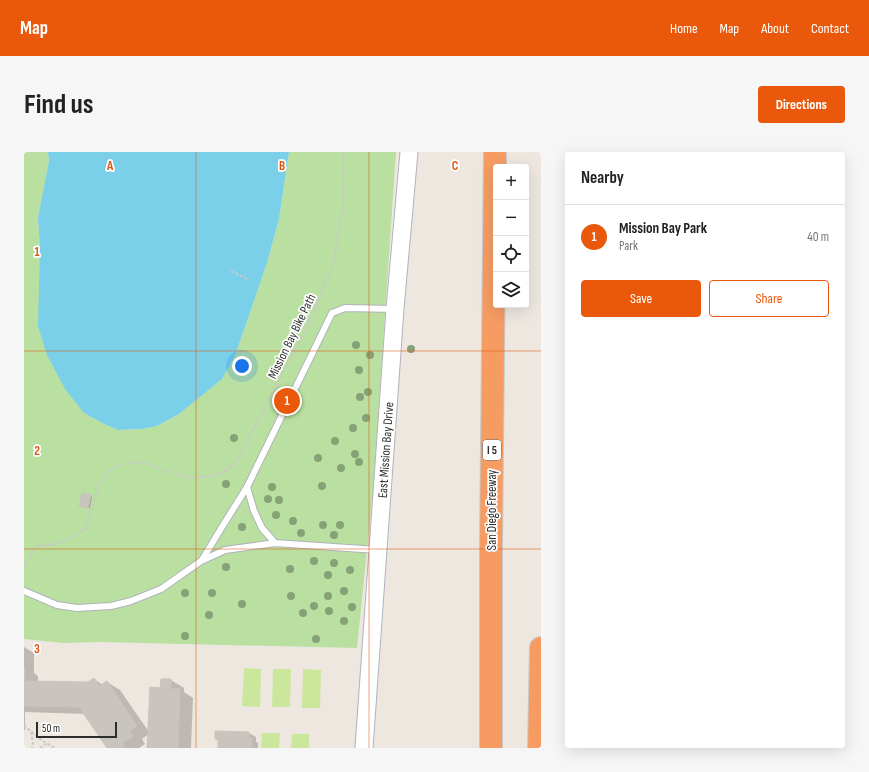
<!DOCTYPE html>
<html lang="en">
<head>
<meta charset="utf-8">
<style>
  body { margin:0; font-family:"Sofia Sans Condensed",sans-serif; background:#f6f6f6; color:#222 }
  .controls { position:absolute; right:12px; top:12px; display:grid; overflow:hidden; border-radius:4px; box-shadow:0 4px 16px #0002 }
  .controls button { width:36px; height:36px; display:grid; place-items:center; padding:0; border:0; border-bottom:1px solid #e0e0e0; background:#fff; color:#222; font:20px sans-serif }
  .scale { position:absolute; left:12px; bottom:10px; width:81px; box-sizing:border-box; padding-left:4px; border:2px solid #2d2d2d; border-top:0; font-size:11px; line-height:14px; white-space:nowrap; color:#2d2d2d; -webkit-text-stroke:3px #fff; paint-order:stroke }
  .you { position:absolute; left:218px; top:214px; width:14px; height:14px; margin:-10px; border:3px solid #fff; border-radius:50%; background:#1a73e8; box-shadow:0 0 0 6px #1a73e833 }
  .badge { display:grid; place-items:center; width:26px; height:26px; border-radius:50%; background:#ea580c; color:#fff; font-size:13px; font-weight:700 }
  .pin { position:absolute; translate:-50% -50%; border:2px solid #fff; box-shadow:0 1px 4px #0006 }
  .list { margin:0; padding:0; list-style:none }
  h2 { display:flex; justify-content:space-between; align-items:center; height:52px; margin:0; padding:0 16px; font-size:17px }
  h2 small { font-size:13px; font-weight:400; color:#767676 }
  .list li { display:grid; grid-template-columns:26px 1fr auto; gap:12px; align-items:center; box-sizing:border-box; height:64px; padding:0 16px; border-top:1px solid #e0e0e0 }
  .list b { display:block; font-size:15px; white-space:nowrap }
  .list p { margin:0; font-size:13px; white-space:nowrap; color:#767676 }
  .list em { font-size:13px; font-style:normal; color:#767676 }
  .actions { display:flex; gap:8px; padding:12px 16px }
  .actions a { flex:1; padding:9px 0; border:1px solid #ea580c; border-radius:4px; text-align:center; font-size:14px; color:#ea580c }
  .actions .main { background:#ea580c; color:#fff }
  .icon { flex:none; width:22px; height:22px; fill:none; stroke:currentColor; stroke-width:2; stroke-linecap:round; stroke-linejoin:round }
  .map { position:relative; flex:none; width:517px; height:596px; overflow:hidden; border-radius:4px }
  header { display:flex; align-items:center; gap:24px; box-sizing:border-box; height:56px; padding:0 20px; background:#ea580c; color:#fff }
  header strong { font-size:19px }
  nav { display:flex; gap:22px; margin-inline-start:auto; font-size:14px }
  .intro { display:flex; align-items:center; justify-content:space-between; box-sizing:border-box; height:96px; padding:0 24px }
  h1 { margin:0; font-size:28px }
  .button { padding:10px 18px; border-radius:4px; background:#ea580c; color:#fff; font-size:14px; font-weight:700 }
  main { display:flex; gap:24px; padding:0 24px }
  aside { flex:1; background:#fff; border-radius:4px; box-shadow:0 4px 16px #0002 }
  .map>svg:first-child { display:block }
  .green { fill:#b9e0a0 }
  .pitch { fill:#cbe79c }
  .water { fill:#7ad0e9 }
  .shadow { fill:#0003 }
  .building { fill:#c9c5be; stroke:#c9c3b9 }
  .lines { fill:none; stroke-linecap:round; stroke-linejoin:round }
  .service-casing { stroke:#b0b3bc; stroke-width:8 }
  .secondary-casing { stroke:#b0b3bc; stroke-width:19 }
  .motorway-casing { stroke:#c8c8c8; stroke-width:24 }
  .path { stroke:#c8c8c8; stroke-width:2; stroke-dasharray:3 2; stroke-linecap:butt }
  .service { stroke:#fff; stroke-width:6 }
  .secondary { stroke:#fff; stroke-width:17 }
  .motorway { stroke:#f69c63; stroke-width:22 }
  .tree { fill:#86a176 }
  .grid { fill:none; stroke:#df570e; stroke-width:1; stroke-opacity:0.55 }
  .labels { text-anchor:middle; stroke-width:3.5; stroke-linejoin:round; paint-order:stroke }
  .shield { fill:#fff; stroke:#6c6c6c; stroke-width:1 }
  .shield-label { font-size:12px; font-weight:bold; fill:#2d2d2d }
  .street-label { font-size:13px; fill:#2d2d2d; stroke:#fff }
  .grid-label { font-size:13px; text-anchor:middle; font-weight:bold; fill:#df570e; stroke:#fff; stroke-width:3.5; stroke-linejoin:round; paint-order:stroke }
</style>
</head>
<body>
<header>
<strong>Map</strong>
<nav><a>Home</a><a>Map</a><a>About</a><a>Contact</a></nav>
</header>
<div class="intro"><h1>Find us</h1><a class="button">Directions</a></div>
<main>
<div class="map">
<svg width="517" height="596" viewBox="0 0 517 596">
  <rect width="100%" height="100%" fill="#ede7e0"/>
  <path class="green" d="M0,0H24L25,9L14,65L16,98L60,261L80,272L94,278L118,277L133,274L155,262L198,226L211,204L243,111L255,67L265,0H372L349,339L333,496L76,490L40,491L0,487Z"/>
  <path class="pitch" d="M220,516L237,517L236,555L218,554Z
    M249,517H267L266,555H248Z
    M279,517L297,518L296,556H278Z
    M238,581H256L255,596H237Z
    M268,582H285V596H267Z"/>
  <path class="water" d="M24,0H265L255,67L243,111L211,204L198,227L155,262L133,274L118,277L94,278L80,272L60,261L41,237L23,203L14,174L16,98L14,65L25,9Z"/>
  <path class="shadow" d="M66,343L68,345L66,356L58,354Z
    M0,495L10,501V521L14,524V530L64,531L70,527L79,533L83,530L96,538L125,580L137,537L147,528L160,536V540L169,546L167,596H124L125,582L118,587L121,592L115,596H84L61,562L1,560V578H0Z
    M192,580L225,581L232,585V590L234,591V596H195V588L192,587Z"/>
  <path class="building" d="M58,341L67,343L64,356L55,354Z
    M0,515H1V529L64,530L70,526L75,534L83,529L113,574L105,579L109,584L98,592L100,596H83L55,555L0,554Z
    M137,527H147V537H156L154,596H123L126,535L136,536Z
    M191,579L225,580V587L228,586V596H194V587H191Z"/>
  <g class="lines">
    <g class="service-casing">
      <path id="service" d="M223,335L230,359L238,376L251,391
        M178,408L198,375L223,335L308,161L321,156L371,157
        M0,439L33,453L53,456L87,454L107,449L137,437L177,409L201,398L251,391L353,398"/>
    </g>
    <g class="secondary-casing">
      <path id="secondary" d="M340,596L371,157L385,0"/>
    </g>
    <g class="motorway-casing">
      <path id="motorway" d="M467,596V393L471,0
        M515,596L517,496"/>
    </g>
    <path class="path" d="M207,119L223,127
      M0,414L13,394L30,392L48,386L63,375L74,334L80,325L88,317L102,311L117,310L159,324L169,326L192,323L203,318L213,309L289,163L309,112L319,58V0
      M0,573C9,582 19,590 31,596
      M7,580L9,591L8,596
      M16,596L22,592"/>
    <use href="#service" class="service"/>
    <use href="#secondary" class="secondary"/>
    <use href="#motorway" class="motorway"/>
  </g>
  <g class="tree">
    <circle cx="332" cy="193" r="4"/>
    <circle cx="387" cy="197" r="4"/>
    <circle cx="346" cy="203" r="4"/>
    <circle cx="335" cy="218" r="4"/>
    <circle cx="344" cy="240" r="4"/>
    <circle cx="336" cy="245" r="4"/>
    <circle cx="342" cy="266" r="4"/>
    <circle cx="329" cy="276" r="4"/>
    <circle cx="210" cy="286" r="4"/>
    <circle cx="311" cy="289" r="4"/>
    <circle cx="331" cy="302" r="4"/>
    <circle cx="294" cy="306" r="4"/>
    <circle cx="335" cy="310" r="4"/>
    <circle cx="317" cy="316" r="4"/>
    <circle cx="202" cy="332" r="4"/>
    <circle cx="298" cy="334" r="4"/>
    <circle cx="248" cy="335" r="4"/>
    <circle cx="244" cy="347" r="4"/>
    <circle cx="255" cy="348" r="4"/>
    <circle cx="252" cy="363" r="4"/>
    <circle cx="269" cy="369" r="4"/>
    <circle cx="299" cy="373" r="4"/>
    <circle cx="316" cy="373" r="4"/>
    <circle cx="218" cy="375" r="4"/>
    <circle cx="277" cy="381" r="4"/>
    <circle cx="310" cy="383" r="4"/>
    <circle cx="290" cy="409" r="4"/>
    <circle cx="310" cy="411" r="4"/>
    <circle cx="202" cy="415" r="4"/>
    <circle cx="266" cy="417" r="4"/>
    <circle cx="326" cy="418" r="4"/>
    <circle cx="304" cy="423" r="4"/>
    <circle cx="320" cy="439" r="4"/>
    <circle cx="161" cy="441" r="4"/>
    <circle cx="188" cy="441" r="4"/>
    <circle cx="267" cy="444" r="4"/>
    <circle cx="304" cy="444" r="4"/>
    <circle cx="218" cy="452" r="4"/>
    <circle cx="290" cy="454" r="4"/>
    <circle cx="328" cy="455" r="4"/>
    <circle cx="305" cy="459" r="4"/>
    <circle cx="279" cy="461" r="4"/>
    <circle cx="185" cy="463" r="4"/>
    <circle cx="320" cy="469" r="4"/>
    <circle cx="161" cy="484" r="4"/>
    <circle cx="292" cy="487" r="4"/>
  </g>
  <path class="grid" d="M172,0V596M345,0V596M0,199H517M0,397H517"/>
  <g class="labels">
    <rect class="shield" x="459" y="288" width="18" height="20" rx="3"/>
    <g class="shield-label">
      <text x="468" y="302">I 5</text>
    </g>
    <g class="street-label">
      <text transform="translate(267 184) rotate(-64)" y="5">Mission Bay Bike Path</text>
      <text transform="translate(361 298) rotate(-86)" y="5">East Mission Bay Drive</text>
      <text transform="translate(467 358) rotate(-90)" y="5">San Diego Freeway</text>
    </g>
  </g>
  <g class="grid-label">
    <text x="86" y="18">A</text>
    <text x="258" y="18">B</text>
    <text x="431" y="18">C</text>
    <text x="13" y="104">1</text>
    <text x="13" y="303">2</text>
    <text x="13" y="501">3</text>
  </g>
</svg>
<div class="controls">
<button>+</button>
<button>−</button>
<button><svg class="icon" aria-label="locate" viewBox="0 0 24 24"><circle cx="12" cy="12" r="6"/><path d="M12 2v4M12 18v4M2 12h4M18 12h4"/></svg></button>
<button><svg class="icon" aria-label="layers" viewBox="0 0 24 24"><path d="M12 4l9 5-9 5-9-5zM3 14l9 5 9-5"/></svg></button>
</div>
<div class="scale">50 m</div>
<div class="you"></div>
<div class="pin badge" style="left:263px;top:249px">1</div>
</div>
<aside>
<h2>Nearby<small></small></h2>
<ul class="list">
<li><span class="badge">1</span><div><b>Mission Bay Park</b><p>Park</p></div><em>40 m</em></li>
</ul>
<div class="actions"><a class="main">Save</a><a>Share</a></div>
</aside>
</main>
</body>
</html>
